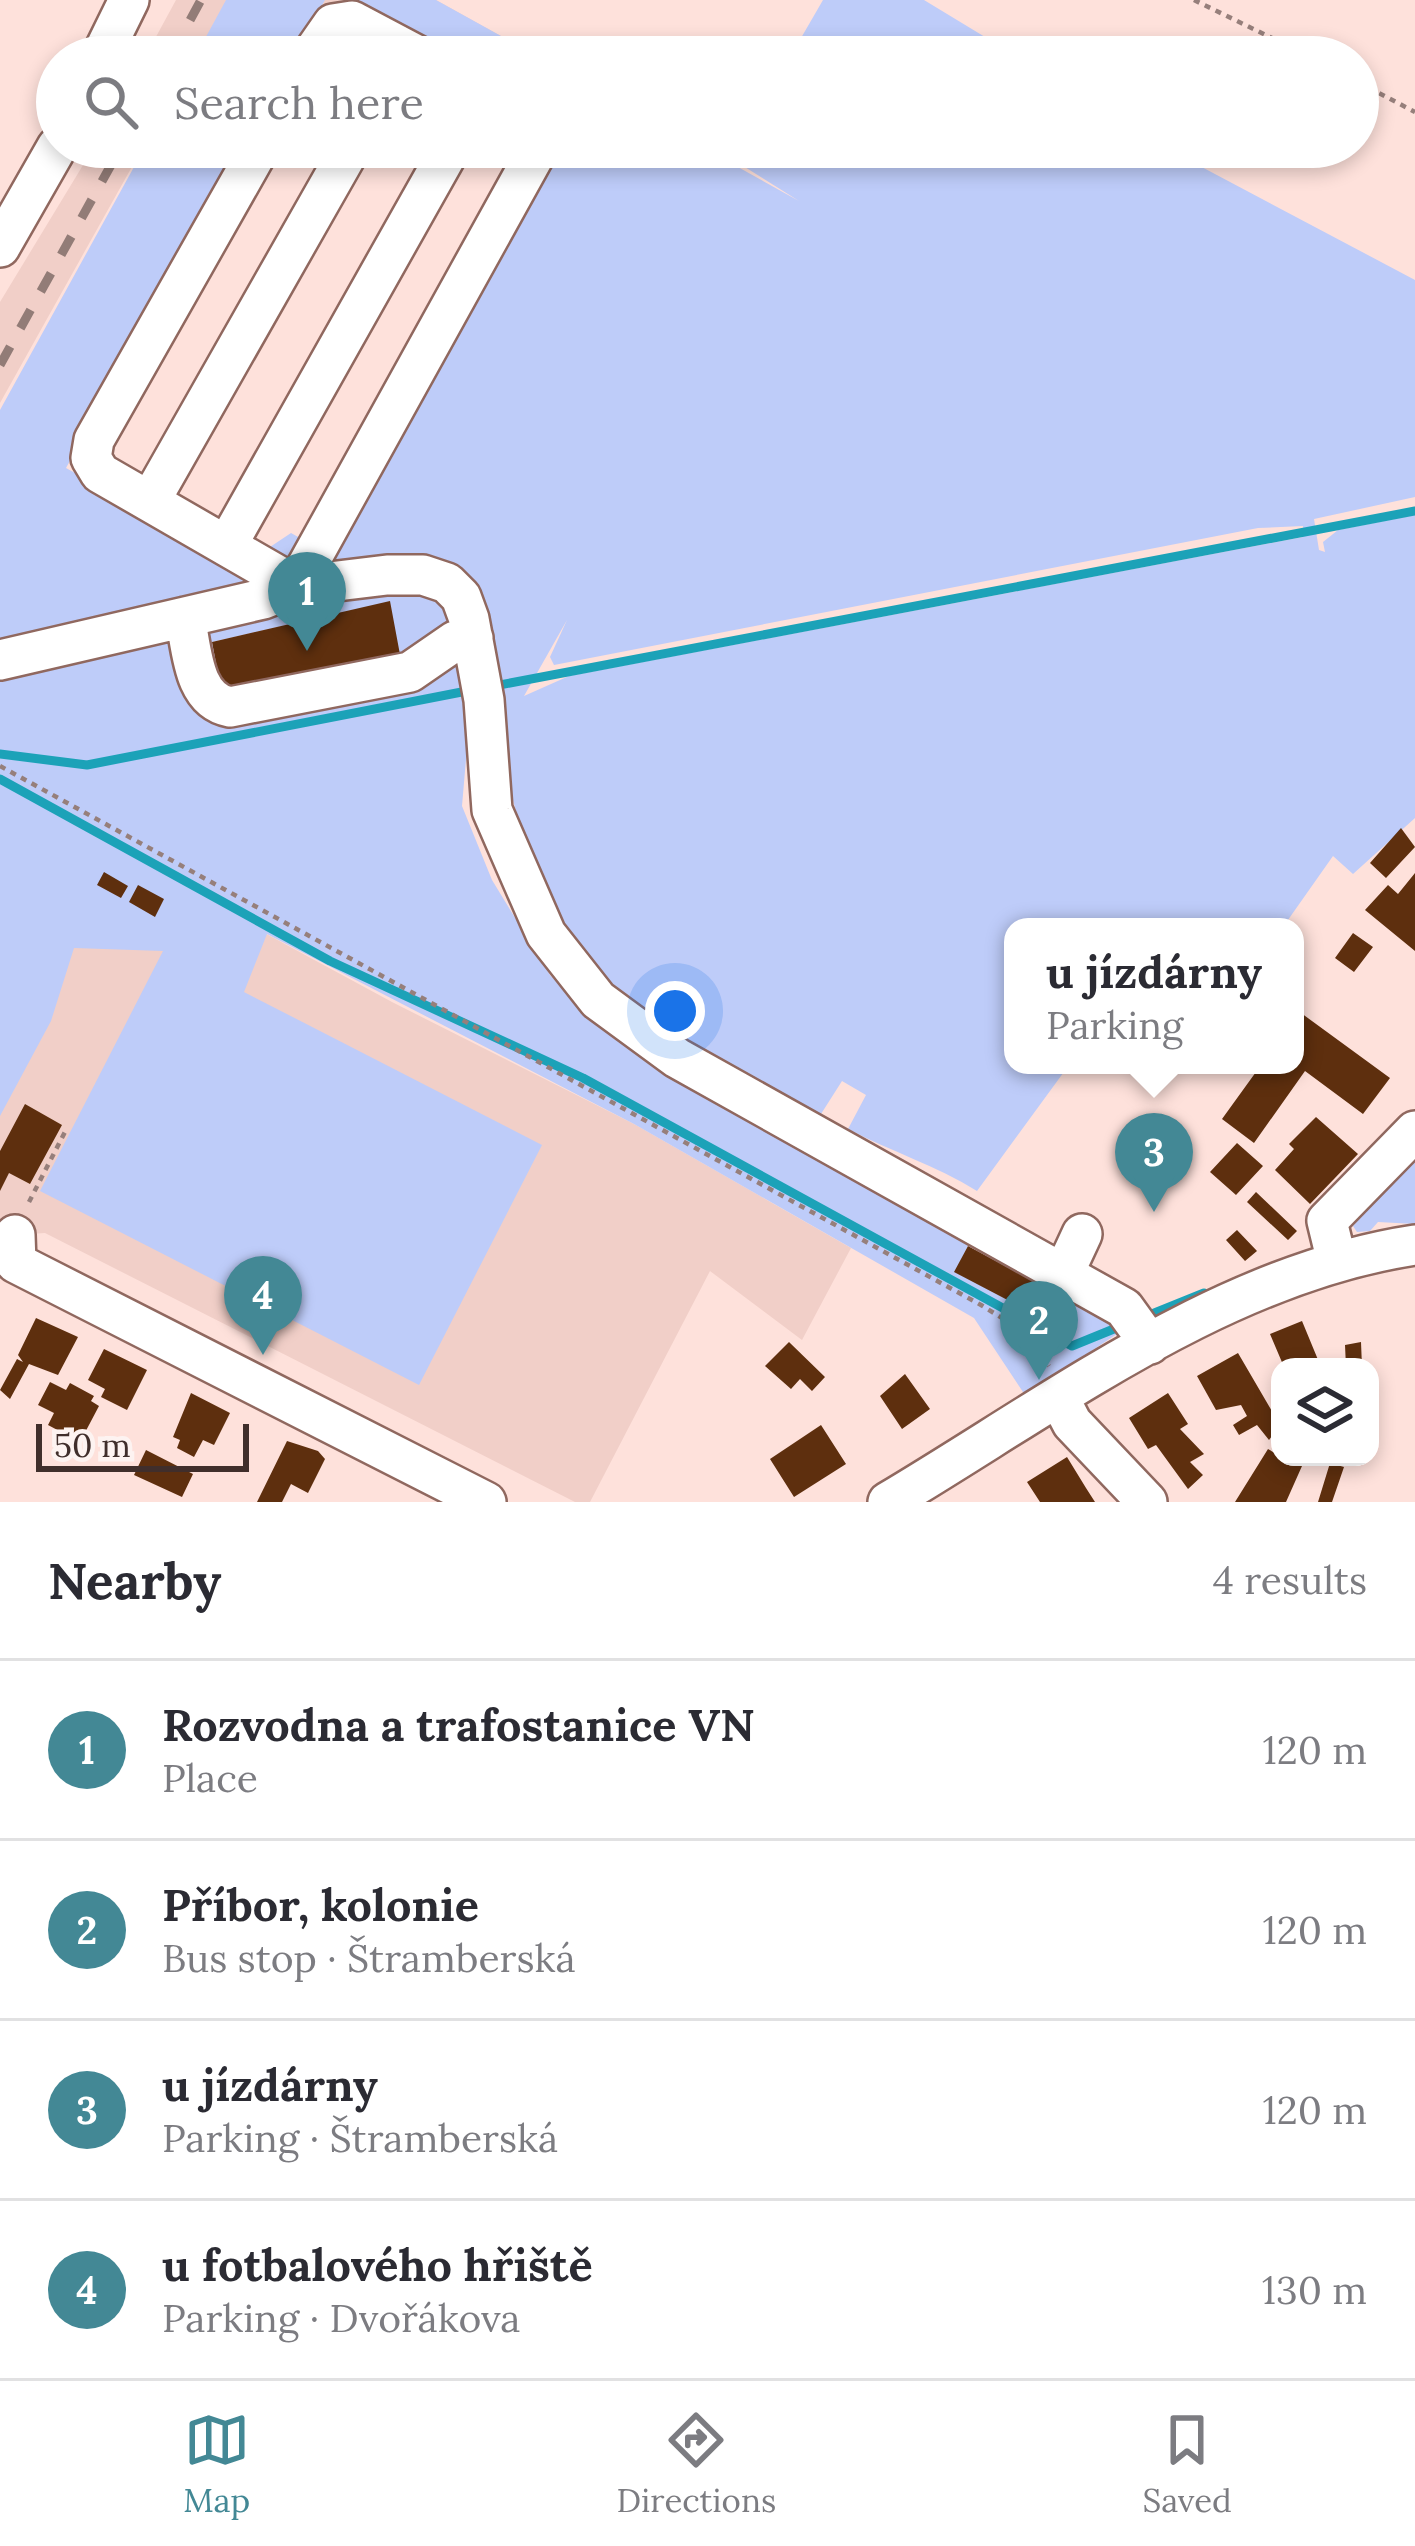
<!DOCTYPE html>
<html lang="en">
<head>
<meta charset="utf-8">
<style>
  body { margin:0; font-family:Lora,serif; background:#f7f7f7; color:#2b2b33 }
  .controls { position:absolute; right:36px; bottom:36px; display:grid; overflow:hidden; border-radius:24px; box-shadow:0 6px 18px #0003 }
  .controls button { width:108px; height:108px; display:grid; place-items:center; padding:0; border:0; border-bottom:3px solid #e1e1e2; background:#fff; color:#2b2b33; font:60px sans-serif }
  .scale { position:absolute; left:36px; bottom:30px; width:213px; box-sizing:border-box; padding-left:12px; border:6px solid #402e2b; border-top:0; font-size:33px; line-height:42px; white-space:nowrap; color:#402e2b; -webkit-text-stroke:9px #fdf3f1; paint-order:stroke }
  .you { position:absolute; left:675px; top:1011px; width:42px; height:42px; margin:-30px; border:9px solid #fff; border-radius:50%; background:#1a73e8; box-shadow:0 0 0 18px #1a73e833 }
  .badge { display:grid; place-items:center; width:78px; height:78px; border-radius:50%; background:#438895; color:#fff; font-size:39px; font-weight:700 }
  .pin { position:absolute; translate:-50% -99px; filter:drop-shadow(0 3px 6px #0008) }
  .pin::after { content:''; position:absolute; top:63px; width:42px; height:36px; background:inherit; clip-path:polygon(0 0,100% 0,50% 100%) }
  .popup { position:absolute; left:1004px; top:918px; width:300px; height:156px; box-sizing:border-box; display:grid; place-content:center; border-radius:24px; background:#fff; filter:drop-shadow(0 3px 9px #0005); font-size:39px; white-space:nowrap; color:#7c7c81 }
  .popup b { font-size:45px; color:#2b2b33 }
  .popup::after { content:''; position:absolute; left:50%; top:100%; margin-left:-24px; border:24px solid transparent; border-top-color:#fff }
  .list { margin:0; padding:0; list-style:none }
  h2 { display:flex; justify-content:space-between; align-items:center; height:156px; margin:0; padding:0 48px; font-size:51px }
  h2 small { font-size:39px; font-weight:400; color:#7c7c81 }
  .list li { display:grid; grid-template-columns:78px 1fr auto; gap:36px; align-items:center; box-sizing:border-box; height:180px; padding:0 48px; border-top:3px solid #e1e1e2 }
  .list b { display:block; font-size:45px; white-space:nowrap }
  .list p { margin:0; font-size:39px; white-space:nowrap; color:#7c7c81 }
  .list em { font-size:39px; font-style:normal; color:#7c7c81 }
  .icon { flex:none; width:66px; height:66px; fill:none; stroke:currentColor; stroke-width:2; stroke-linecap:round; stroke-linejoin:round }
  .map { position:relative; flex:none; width:1415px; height:1502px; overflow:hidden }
  .search { position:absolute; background:#fff; box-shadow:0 6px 18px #0003; left:36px; right:36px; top:36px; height:132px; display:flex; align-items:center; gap:30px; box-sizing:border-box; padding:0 42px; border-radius:66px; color:#7c7c81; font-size:45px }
  .sheet { height:876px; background:#fff }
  nav { display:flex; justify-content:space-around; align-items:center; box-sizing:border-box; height:168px; border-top:3px solid #e1e1e2; background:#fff; font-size:33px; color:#7c7c81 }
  nav a { display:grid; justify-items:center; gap:6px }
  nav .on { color:#438895 }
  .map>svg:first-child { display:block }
  .built { fill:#f1cfc8 }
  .green { fill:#beccf9; fill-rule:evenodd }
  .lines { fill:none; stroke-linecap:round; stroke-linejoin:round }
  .stream { stroke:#1ca2b8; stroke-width:9 }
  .building { fill:#5e2f0e }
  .minor-casing { stroke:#90685f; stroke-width:44 }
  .path { stroke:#967f7b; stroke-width:4.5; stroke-dasharray:6 6; stroke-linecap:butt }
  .minor { stroke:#fff; stroke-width:39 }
  .rail { stroke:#927c77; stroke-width:9; stroke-dasharray:21 21; stroke-linecap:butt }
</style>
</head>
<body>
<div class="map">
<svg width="1415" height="1502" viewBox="0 0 1415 1502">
  <rect width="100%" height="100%" fill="#fee1db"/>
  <path class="built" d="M176,0H436L539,57H145Z
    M94,147H143L0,403V302Z
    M0,790L392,1002L634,1124L851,1248L802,1340L710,1271L590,1502H575L45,1233L0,1236Z"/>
  <path class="green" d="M226,0H325L293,57H195Z
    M354,0H436L539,57H462Z
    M823,0H924L1018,57H790Z
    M145,147H243L66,468L251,570L261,553L291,533L327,553L552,147H702L799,201L732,159L739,147H1164L1415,280V497L1314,519L1319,550L1325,552L1323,542L1338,530L1415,515V818L1353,874L1333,856L1283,927H1013V1065H1069L977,1191C935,1165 892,1152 848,1129L866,1095L842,1081L821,1114L817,1112C675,1041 577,1000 524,837C513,802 501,766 507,728L468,736L462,806L492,880L550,975L595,1023L647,1060L958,1226L968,1246L955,1272L1058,1326L1072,1302L1123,1330L1025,1395L974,1318L634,1124L267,934L244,992L542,1145L419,1385L40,1191L163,951L74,948L51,1021L0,1116V410ZM1303,526V537L569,676L524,696L567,620L550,657L554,665L1258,528ZM389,602L222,689L212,642Z
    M1415,1146V1224L1378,1222L1370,1231L1357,1232L1353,1226L1375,1201L1372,1193Z"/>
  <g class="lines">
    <path class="stream" d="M489,687L1415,511
      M0,754L87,765L472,690
      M0,779L330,961L583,1078L1072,1346L1126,1324
      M1142,1318L1204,1293"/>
  </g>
  <path class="building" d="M390,601L401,660L221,689L212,642Z
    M1401,828L1415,847L1386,878L1370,863Z
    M104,872L128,886L121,898L97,885Z
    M1415,873V951L1365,910L1388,885L1398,894Z
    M138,885L164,899L155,917L129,902Z
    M1353,933L1373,947L1354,972L1335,958Z
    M1301,1013L1390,1078L1363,1114L1305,1071L1254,1143L1222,1119L1261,1065H1295V1021Z
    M25,1104L62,1125L30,1184L9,1173L0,1191V1151Z
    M1316,1117L1358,1154L1310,1204L1275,1170L1294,1149L1289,1144Z
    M1237,1143L1263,1166L1236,1195L1210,1172Z
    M1256,1192L1297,1231L1288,1240L1247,1202Z
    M1237,1230L1257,1251L1245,1261L1226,1240Z
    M968,1246L1072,1302L1059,1327L954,1272Z
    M36,1318L78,1337L58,1375L29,1364L10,1399L0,1390L17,1359L23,1362L18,1355Z
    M1302,1321L1321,1367H1284L1270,1334Z
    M789,1342L825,1377L812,1391L800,1379L791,1389L765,1366Z
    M1361,1342L1362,1367H1346L1345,1345Z
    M104,1349L147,1370L127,1410L101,1397L105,1389L88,1380Z
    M1238,1353L1280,1425L1269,1440L1257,1425L1239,1435L1233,1425L1247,1416L1241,1405L1216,1410L1197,1376Z
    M905,1374L930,1409L902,1429L880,1396Z
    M50,1382L66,1390L70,1383L94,1396L91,1401L99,1406L80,1442L48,1425L54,1413L38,1405Z
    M191,1393L230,1413L214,1445L203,1440L194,1457L177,1448L180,1440L173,1437Z
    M1168,1393L1188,1424L1180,1429L1204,1454L1190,1462L1203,1475L1188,1489L1156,1445L1148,1449L1129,1418Z
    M821,1425L846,1464L794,1497L770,1459Z
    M287,1441L318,1451L325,1459L308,1493L291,1484L282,1502H257Z
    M1268,1449L1285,1459L1306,1457L1286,1502H1235Z
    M146,1450L193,1474L182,1497L134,1475Z
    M1067,1457L1086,1488L1095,1502H1040L1027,1482Z
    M1330,1463L1344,1467L1332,1502H1318Z"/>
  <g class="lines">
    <g class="minor-casing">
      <path id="minor" d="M101,57L129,0
        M310,57L333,24L352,21L420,57
        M260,147L94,440L91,458L100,473L296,586L539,147
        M0,247L57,147
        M150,501L351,147
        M227,545L451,147
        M185,617C192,648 192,700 230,707L410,672L455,641L473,638
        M0,660L263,599L296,586L387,575H423L447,583L461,597L469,619L484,700L492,810L546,934L598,1000L677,1058L1124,1308L1150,1344
        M15,1235L16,1263L486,1502
        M1336,1258L1327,1221L1415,1131
        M1062,1277L1082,1234
        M1060,1400L1072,1423L1147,1502
        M888,1502C1053,1404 1222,1274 1415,1245"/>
    </g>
    <path class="path" d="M1194,0L1311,57
      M1358,82L1415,112
      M0,766L981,1305L1026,1333L1049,1366
      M29,1202L67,1128"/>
    <use href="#minor" class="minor"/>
    <path class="rail" d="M170,57L201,0
      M0,365L121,147"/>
  </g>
</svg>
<div class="controls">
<button><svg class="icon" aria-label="layers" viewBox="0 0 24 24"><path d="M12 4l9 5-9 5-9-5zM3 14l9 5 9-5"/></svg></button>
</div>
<div class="scale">50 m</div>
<div class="you"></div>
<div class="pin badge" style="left:307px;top:651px">1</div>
<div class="pin badge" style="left:1039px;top:1380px">2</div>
<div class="pin badge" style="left:1154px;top:1212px">3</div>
<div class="popup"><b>u jízdárny</b>Parking</div>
<div class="pin badge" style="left:263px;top:1355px">4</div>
<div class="search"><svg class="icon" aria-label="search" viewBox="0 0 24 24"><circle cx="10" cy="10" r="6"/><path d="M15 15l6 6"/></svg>Search here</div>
</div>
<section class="sheet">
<h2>Nearby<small>4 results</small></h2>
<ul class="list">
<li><span class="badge">1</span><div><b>Rozvodna a trafostanice VN</b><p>Place</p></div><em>120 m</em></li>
<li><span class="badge">2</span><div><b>Příbor, kolonie</b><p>Bus stop · Štramberská</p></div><em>120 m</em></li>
<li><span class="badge">3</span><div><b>u jízdárny</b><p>Parking · Štramberská</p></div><em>120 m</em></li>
<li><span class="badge">4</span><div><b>u fotbalového hřiště</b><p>Parking · Dvořákova</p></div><em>130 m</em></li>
</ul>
</section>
<nav>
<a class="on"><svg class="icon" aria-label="map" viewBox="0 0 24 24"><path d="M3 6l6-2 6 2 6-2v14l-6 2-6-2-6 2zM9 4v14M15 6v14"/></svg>Map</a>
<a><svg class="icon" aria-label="directions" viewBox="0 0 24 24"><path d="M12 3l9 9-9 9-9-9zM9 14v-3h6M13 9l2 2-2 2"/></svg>Directions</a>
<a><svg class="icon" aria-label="saved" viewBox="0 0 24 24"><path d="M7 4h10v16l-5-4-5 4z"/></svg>Saved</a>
</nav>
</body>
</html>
